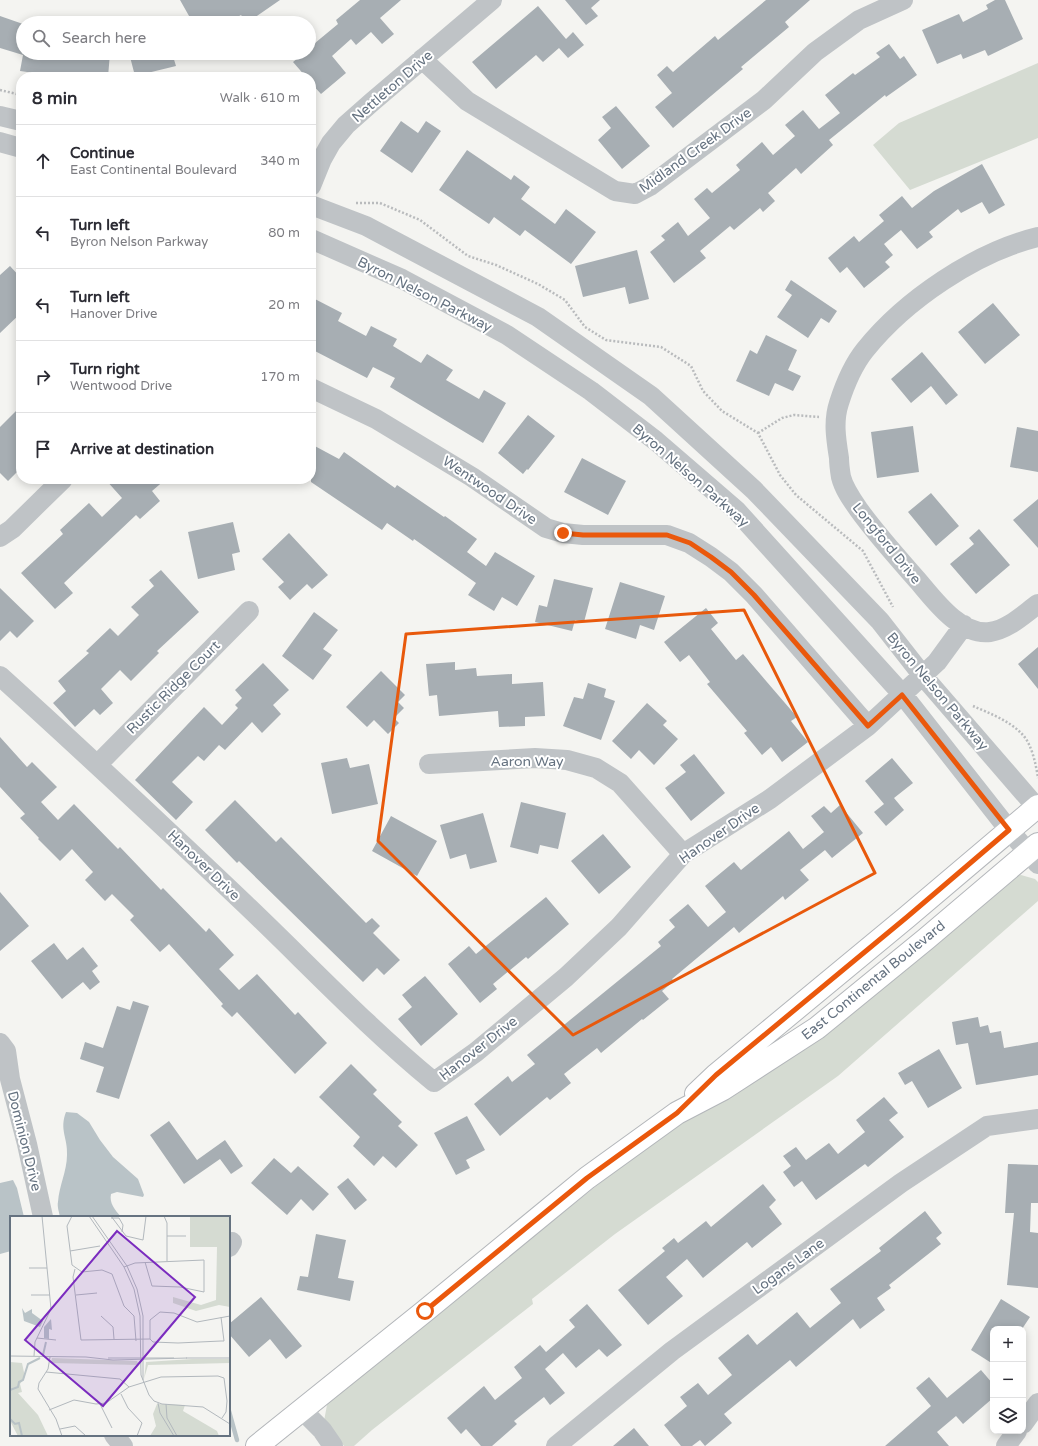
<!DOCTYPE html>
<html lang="en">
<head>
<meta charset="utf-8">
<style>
  body { margin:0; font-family:"Varela Round",sans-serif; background:#f2f2f3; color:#2b2b33 }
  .controls { position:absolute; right:12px; bottom:12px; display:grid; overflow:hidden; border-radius:8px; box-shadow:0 2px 10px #0003 }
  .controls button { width:36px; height:36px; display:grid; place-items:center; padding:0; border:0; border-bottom:1px solid #e1e1e2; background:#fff; color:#2b2b33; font:20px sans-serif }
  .stop { position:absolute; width:12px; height:12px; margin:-9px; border:3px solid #ea580c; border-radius:50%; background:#fff }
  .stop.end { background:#ea580c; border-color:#fff; box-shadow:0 1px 4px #0008 }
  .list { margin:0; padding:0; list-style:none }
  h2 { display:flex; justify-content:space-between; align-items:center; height:52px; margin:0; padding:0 16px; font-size:17px }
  h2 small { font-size:13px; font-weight:400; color:#7c7c81 }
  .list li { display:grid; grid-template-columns:26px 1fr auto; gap:12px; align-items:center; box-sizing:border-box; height:72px; padding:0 16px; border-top:1px solid #e1e1e2 }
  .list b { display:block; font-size:15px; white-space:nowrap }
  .list p { margin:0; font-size:13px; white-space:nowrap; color:#7c7c81 }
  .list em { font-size:13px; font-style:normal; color:#7c7c81 }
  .icon { flex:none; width:22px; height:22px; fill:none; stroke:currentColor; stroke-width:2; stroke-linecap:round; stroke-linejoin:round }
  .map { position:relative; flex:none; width:1038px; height:1446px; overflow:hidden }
  .search { position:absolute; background:#fff; box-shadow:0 2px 10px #0003; left:16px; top:16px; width:300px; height:44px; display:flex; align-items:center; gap:10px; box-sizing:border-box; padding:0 14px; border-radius:22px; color:#7c7c81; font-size:15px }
  .panel { position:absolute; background:#fff; box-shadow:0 2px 10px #0003; left:16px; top:72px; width:300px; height:412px; border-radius:16px }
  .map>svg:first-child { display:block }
  .green { fill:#d5dbd2 }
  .water { fill:#b9c3c7 }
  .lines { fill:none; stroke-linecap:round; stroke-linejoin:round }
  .stream { stroke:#b9c3c7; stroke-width:4.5 }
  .building { fill:#a7aeb3 }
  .major-casing { stroke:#b3b6ba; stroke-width:24 }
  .path { stroke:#b9bbbd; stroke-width:2.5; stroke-dasharray:2 2; stroke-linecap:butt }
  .minor { stroke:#bfc3c6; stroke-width:20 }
  .major { stroke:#fff; stroke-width:22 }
  .route { stroke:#ea580c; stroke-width:5 }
  .marked { fill:none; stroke:#e8590c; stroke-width:3; stroke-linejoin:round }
  .labels { text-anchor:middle; stroke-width:4; stroke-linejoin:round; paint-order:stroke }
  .street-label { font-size:14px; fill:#657280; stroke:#fff }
  .inset-river { fill:none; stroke:#b9c3c7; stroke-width:2 }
  .inset-road { fill:none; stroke:#b2b8bd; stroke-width:1 }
  .view { fill:#7b2cbf; fill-opacity:0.15; stroke:#7b2cbf; stroke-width:2 }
  .inset-edge { fill:none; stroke:#657280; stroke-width:2 }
</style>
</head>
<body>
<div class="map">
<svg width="1038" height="1446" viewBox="0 0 1038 1446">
  <rect width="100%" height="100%" fill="#f4f4f1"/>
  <path class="green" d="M1038,63V138L910,190L873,145L899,123Z
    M1021,875L1035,879L1038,882V901L838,1076L615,1234L532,1299L533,1304L372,1430L354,1446H344L324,1421L327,1405L335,1395L660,1135L1012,877Z"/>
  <path class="water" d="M66,1112L77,1113L89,1122L100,1140L113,1157L138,1179L144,1195L143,1197L117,1192L111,1194C109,1203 115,1210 121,1217H60C59,1212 57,1206 58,1202C59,1186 67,1171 67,1155C68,1138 59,1130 66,1112Z
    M13,1180L17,1188L24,1217H11V1251L0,1254V1183Z"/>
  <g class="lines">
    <path class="stream" d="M229,1411L237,1440"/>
  </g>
  <path class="building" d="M180,0H280L247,23L241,15L227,23H193Z
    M360,0H401L380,18L394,34L382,44L371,32L356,45L351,39L332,56L346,73L321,94L311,83V77H306L293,62L304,53H309V48L338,24L336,20Z
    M565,0H600L591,8L598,16L586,25Z
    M766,0H810L785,22L789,27L741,67L743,69L673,128L655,107L672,93L657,75L667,66L673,72L715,36L718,40Z
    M995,0H1005L1023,39L988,56L985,50L963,59L961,54L937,64L922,30L959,14L963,22L988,9L986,5Z
    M538,6L566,39L573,32L584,45L568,58L559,48L543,62L536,55L496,89L472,62Z
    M0,16L23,24V53H110L108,77H63L20,71L23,55L0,48Z
    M889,44L900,59L904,56L917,75L886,97L885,95L829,140L833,145L801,174L796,168L768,193L775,201L763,212L760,208L734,230L730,226L700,251L706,258L674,283L650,252L665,240L661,236L678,222L688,236L710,218L694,199L707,188L712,193L740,170L736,165L762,142L773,155L795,136L785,125L803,110L819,129L840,113L825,95L853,73L855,75L880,57L876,53Z
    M129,53H172L176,66L135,76Z
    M616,106L650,146L622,169L598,140L611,128L602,117Z
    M401,121L418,133L426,121L441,131L412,173L380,151Z
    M467,150L511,180L514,175L530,187L521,199L555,224L566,209L596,232L571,264L525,230L520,236L494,217L489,224L439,190Z
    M982,164L1005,205L989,214L982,202L961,213L958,209L929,232L933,237L917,249L901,230L884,244L893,255L885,262L890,267L864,288L847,267L840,273L828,258L854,236L859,242L884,221L879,215L902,196L912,208L934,191Z
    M637,250L649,299L629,304L625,287L583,297L575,266Z
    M10,266L21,278V313L0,333V275Z
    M791,280L837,311L829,323L821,318L808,338L777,317L792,295L785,290Z
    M311,297L342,313L338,321L366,336L371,326L397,339L393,346L421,363L427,354L453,370L446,380L479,399L484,390L506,403L483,443L390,387L395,378L373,367L367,378L311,349Z
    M993,303L1020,335L985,364L958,332Z
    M766,335L797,350L788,370L801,376L793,391L775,383L769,396L736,381L750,350L757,354Z
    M922,352L958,395L946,405L931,386L911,403L891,379Z
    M21,406V468L8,481L0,473V427Z
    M528,415L555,436L528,470L527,469L523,474L498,453Z
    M913,426L919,472L877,478L871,432Z
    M1017,427L1038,431V472L1010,467Z
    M311,444L339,459L344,452L395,488L397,485L444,517L445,516L477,539L467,552L486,566L495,552L535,576L517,606L502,597L494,611L468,595L476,583L414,539L413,541L387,523L382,530L311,482Z
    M582,458L626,481L608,515L564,492Z
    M105,479H166L152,491L160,501L140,519L136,515L64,583L73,593L55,609L21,573L63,534L60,530L89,503L102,517L122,498Z
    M931,493L959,526L936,546L908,512Z
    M1038,499V548L1013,520Z
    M233,522L240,552L232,554L235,570L198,579L188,532Z
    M979,529L1010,565L976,594L950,564L974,544L969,538Z
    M289,533L328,575L312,589L307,584L290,600L278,587L284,582L262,559Z
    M161,570L199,612L157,651L159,653L131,681L120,670L101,689L113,703L100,715L94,709L75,727L53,703L66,691L58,681L89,653L86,651L110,628L118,636L139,615L131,607L154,586L149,580Z
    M554,579L593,588L584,622L575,620L572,631L535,622L539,605L547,607Z
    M620,582L665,596L654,630L640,625L636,639L605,629Z
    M0,588L34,621L17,638L10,631L0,641Z
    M706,608L718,623L711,629L736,660L743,654L797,717L791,721L808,742L782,762L771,747L762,755L744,733L747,731L707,684L710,682L689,655L680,662L664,642Z
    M314,612L338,630L323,649L332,655L313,680L282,656Z
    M1038,647V689L1018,664Z
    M455,662V670L476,668L477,676L512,674V684L543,682L545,716L525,717V726L499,727L498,711L439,716L437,695L429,696L426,664Z
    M263,663L289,690L273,705L281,714L262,733L252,722L225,750L219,745L204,761L198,756L172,782L193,802L176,820L135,780L204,707L222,725L238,708L235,705L242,698L235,690Z
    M381,671L405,695L398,702L404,708L394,718L399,723L388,734L374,720L367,727L346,707Z
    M588,683L606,689L604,697L615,701L601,740L563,726L574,697L583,699Z
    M647,703L667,721L663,725L678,739L654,765L639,750L631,759L612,741Z
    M0,737L27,767L32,762L57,787L41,802L58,820L74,804L118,849L120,847L161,890L163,888L206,932L209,928L234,955L219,969L239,990L257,974L295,1015L298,1012L327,1043L295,1074L237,1012L232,1017L221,1006L223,1004L169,944L160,952L130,920L134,916L112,894L105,901L85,880L93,872L72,849L60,861L38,839L39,838L20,818L25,814L0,787Z
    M694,754L725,793L691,821L665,788L686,772L680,765Z
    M347,758L350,768L369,764L378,804L332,814L321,763Z
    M892,758L913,783L894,798L904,810L886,826L874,812L884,804L865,781Z
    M235,800L276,842L281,837L366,923L372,918L380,926L373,933L400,960L384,975L377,968L363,982L239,861L237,863L205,830Z
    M521,802L566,813L558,849L540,845L538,854L510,847Z
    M840,805L863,833L832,858L825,850L800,870L809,880L785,900L783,896L739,933L734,927L672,979L674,981L662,991L669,999L643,1020L642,1019L601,1053L597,1048L564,1074L571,1083L550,1100L547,1097L500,1136L474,1104L508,1076L512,1082L535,1064L527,1055L661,946L658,942L675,927L669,920L688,904L708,927L726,912L705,886L734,862L741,870L789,831L803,849L824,832L811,816L824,806L831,813Z
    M483,813L497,862L470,869L466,854L450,859L440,825Z
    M391,816L437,841L417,876L372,851Z
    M603,834L631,867L599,894L571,861Z
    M0,892L29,926L0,951Z
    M546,897L569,924L528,959L526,957L493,984L497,989L480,1003L448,964L469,946L476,954Z
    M54,943L67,960L83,947L98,966L92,971L100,982L90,990L83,982L62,999L31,961Z
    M425,976L458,1014L421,1046L398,1019L412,1007L402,995Z
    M133,1001L149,1006L119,1099L96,1092L104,1067L80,1059L85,1042L103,1048L117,1006L130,1010Z
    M978,1017L980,1027L988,1025L990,1033L1001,1031L1004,1048L1038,1042V1075L976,1085L968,1043L956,1045L952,1022Z
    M939,1049L962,1088L928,1108L912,1081L905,1085L898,1073Z
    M351,1064L377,1090L373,1094L402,1122L398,1126L418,1145L396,1168L383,1156L374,1166L353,1146L360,1137L319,1097Z
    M884,1097L898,1113L889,1120L904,1137L868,1167L865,1164L816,1200L802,1181L794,1187L783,1172L791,1166L783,1156L796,1147L806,1160L829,1143L838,1154L865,1132L856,1120Z
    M467,1116L485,1150L466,1160L470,1168L456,1175L434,1133Z
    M169,1121L197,1160L225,1140L243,1166L231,1174L220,1159L184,1184L150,1135Z
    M274,1158L291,1173L298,1166L329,1194L313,1211L301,1199L287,1215L251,1183Z
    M1008,1164L1038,1165V1203H1031L1030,1232L1038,1233V1288L1007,1285L1014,1213H1005Z
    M348,1178L367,1200L355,1210L337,1187Z
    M763,1184L776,1200L769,1207L782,1224L752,1248L747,1242L703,1278L687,1259L666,1277L683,1296L648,1325L618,1290L665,1251L662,1248L674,1238L678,1243L706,1221L711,1227Z
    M925,1211L942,1233L936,1238L941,1244L889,1285L891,1288L877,1298L885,1310L860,1329L853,1319L796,1367L790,1360L724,1414L732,1423L705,1446L700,1440L692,1446H681L664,1425L687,1406L680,1397L698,1383L708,1395L732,1375L718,1358L748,1334L757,1345L797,1312L810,1328L841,1303L830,1289L881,1251L879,1248Z
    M316,1234L346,1240L338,1278L354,1281L350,1301L297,1290L300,1276L308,1277Z
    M261,1297L302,1346L286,1359L270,1339L249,1357L229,1334V1324Z
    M1001,1299L1030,1317L1022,1329H993V1364L971,1350Z
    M587,1304L622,1345L607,1357L599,1349L576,1368L563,1353L545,1369L565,1393L550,1405L544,1397L514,1421L517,1424L492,1446H481L466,1429L461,1434L447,1418L484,1386L495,1400L522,1378L514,1367L540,1345L546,1352L575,1327L569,1320Z
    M981,1370L993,1384V1398L963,1424L956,1416L937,1432L949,1446H885L931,1406L916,1388L929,1377L947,1398Z
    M634,1428L649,1446H613Z"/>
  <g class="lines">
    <g class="major-casing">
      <path id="major" d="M696,1094L716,1075L907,917L1038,806
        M257,1446L425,1311L587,1178L677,1113L723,1089L817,1028L926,939L1038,844"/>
    </g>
    <path class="path" d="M0,90L21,95
      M356,203H380L420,220L468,256L496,265L538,284L565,300L585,327L606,340L661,347L691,366L703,391L722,411L758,433L780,475L796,495L863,551L893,607
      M758,433L782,418L794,415L819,417
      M973,706C989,713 1010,721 1022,734C1032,744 1036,765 1038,778"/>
    <path class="minor" d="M422,59L467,101L615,191L635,194L650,186L764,100L815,52L859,20L903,0
      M0,116L21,121
      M0,142L21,148
      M311,186L322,159L331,143L346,125L372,102L492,0
      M311,205L366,226L538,317L651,396L754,490L880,621L923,676L1038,809
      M1038,237C976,252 905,300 865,350C853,365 845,384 839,403C833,421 836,439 839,458C839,464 840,471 841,477C844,489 852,500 859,510C877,535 898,558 919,582C935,601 961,636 990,632C1009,629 1024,614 1038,604
      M311,239L402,279L507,335L591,391L656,441L736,510L903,695L1009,830L1038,864
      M311,388L376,419L472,477L546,528L563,533L583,535H667L689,543L711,557L731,572L754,595L868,726
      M0,537L12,529L63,479
      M0,676C83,751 164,827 245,904C308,964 367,1027 434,1082L476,1052L566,977L619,927L683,854L770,799L868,726L937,662L964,625
      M98,764L249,611
      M429,764L535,758L567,760L596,768L620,783L683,854
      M0,1043L6,1051L10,1079L27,1144L43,1217
      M229,1247L232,1242
      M302,1410L322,1430L333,1446
      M1023,1424L1038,1403
      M114,1435L123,1446
      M556,1446L672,1351L901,1183L987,1126L1038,1119
      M1006,1446L1017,1431"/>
    <use href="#major" class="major"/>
  </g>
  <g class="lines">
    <path class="route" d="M425,1311L587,1178L677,1113L716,1075L907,917L1009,830L902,695L868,726L754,595L731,572L711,557L690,543L667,535H583L563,533"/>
  </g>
  <path class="marked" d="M744,610L875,873L573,1035L378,841L406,634Z"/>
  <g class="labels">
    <g class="street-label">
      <text transform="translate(392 86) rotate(-41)" y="5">Nettleton Drive</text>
      <text transform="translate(695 150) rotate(-36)" y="5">Midland Creek Drive</text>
      <text transform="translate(425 294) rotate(27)" y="5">Byron Nelson Parkway</text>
      <text transform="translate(691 475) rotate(41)" y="5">Byron Nelson Parkway</text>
      <text transform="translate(490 490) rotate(34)" y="5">Wentwood Drive</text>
      <text transform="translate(887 543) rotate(51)" y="5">Longford Drive</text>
      <text transform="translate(173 687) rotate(-45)" y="5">Rustic Ridge Court</text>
      <text transform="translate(938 691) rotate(50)" y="5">Byron Nelson Parkway</text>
      <text x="527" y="766">Aaron Way</text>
      <text transform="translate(719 833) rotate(-35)" y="5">Hanover Drive</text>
      <text transform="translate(204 865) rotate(44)" y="5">Hanover Drive</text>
      <text transform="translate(873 980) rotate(-39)" y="5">East Continental Boulevard</text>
      <text transform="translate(478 1048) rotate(-38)" y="5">Hanover Drive</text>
      <text transform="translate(25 1141) rotate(76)" y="5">Dominion Drive</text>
      <text transform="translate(788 1266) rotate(-36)" y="5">Logans Lane</text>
    </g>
  </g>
  <g transform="translate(10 1216)">
    <rect width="220" height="220" fill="#f4f4f1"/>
    <path d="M180,0H220V91L209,89L186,95L163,87V81L191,89L206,84L207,31H180ZM42,142L127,145L129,149L41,147ZM182,143H220V147L138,149L134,163L136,146ZM0,146L12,147L15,161L10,168L12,176L8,177L28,199L38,220H8L0,205ZM147,188L175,189L173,195L207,215L209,220H140L146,210L143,198Z" fill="#d5dbd2"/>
    <path d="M12,92L15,97L22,93V97L33,105L30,111L14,105ZM41,103L42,114L39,113V123L34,122V111Z" fill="#b9c3c7"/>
    <path class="inset-river" d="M33,139L36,126M0,174L8,171L9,166L13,164L18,148L30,142M0,203L5,208L9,207L12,220"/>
    <path class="inset-road" d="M62,0L57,10L62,49L72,56L92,54L102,58L114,90L124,100L126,125M79,0L114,51L124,73L130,100L131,159L139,179L144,185L152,188L193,191L220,208M82,0L117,50L127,73L133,100V164M101,0L116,20L133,24L136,0M154,0L157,7V45M101,2H109L113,9L112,16M157,20H176M60,35L90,30M114,51L125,47L194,44V76L170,71L142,70L135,46M19,52H37M65,53L63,61L71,124L140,123L143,126L168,127L211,125H214L211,101M21,79H40M66,79L87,77M91,100L103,111L104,123M27,122L46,124M140,123V104L150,96L164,97L187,106L220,100M0,140L76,141L103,144L177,142M24,140L25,126L41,93L32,0M40,141L38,153L29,167L28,173L46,203L52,220M98,142H164M176,142H220M36,156L110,163L119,171M111,178L118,192L132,207L127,220M148,187L150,197L164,220M90,188L102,212M156,188L157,202L167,220M39,194L64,184L86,188L96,187L119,171L151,161L208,160L214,162L217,185L216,196L212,202M50,213L65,210L76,220"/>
    <path class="view" d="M107,15L185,81L93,190L15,124Z"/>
    <rect width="220" height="220" class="inset-edge"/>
  </g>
</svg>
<div class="controls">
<button>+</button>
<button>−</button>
<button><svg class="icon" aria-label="layers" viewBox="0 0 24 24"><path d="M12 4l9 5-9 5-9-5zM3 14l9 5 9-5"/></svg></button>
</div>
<div class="stop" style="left:425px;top:1311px"></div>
<div class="stop end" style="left:563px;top:533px"></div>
<div class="search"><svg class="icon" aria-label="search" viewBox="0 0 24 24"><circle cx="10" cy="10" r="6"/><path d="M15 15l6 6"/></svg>Search here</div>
<section class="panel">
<h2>8 min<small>Walk · 610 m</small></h2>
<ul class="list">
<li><svg class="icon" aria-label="ahead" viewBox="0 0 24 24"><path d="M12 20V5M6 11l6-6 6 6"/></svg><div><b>Continue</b><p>East Continental Boulevard</p></div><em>340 m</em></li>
<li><svg class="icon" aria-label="left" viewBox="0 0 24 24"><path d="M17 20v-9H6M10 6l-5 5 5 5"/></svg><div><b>Turn left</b><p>Byron Nelson Parkway</p></div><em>80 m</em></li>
<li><svg class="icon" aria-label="left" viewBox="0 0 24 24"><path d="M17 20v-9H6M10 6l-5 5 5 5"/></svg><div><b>Turn left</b><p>Hanover Drive</p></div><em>20 m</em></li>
<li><svg class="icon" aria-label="right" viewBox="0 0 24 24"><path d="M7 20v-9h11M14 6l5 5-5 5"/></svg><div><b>Turn right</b><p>Wentwood Drive</p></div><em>170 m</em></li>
<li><svg class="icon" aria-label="arrive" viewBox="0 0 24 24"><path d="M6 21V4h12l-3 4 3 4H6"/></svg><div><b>Arrive at destination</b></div></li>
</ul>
</section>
</div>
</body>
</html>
